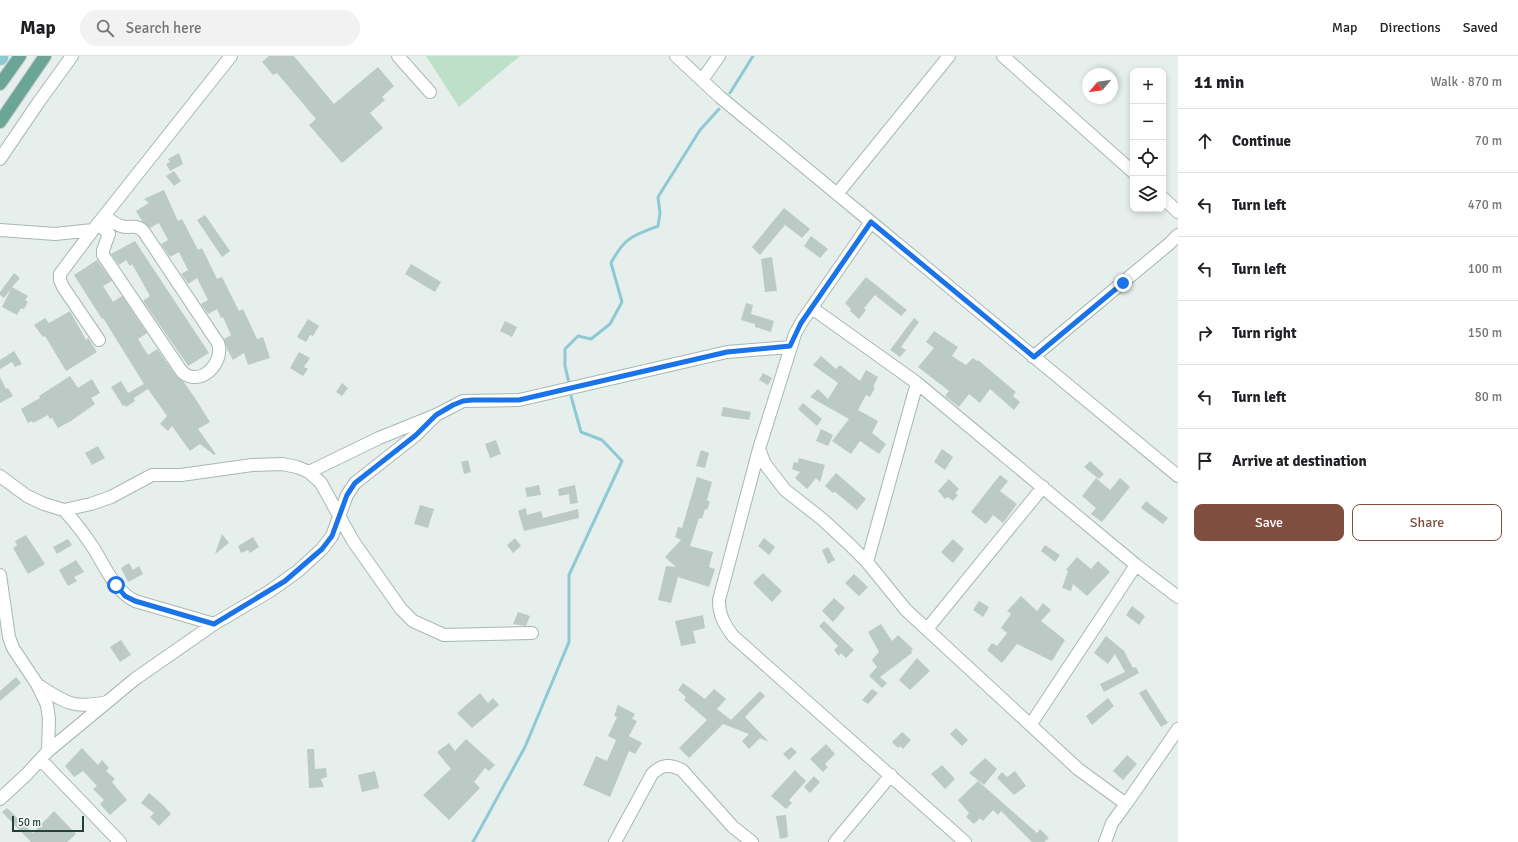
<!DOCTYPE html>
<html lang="en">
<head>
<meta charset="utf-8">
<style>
  body { margin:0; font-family:Signika,sans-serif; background:#f2f2f2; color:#202124 }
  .controls { position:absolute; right:12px; top:12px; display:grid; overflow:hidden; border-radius:8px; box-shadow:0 2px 6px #0003 }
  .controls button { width:36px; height:36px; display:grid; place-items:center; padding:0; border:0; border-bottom:1px solid #e0e0e0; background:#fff; color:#202124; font:20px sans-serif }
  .compass { position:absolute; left:1082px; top:12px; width:36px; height:36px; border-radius:50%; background:#fff; box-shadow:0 2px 6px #0003; rotate:241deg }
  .scale { position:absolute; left:12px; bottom:10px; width:72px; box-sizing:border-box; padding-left:4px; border:2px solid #24423a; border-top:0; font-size:11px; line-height:14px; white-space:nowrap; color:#24423a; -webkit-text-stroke:3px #f7fbf9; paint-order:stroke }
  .stop { position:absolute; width:12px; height:12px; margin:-9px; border:3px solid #1a73e8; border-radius:50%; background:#fff }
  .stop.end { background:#1a73e8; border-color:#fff; box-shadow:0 1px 4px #0008 }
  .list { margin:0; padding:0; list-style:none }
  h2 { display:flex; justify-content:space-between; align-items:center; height:52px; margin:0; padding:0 16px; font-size:17px }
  h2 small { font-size:13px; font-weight:400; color:#757577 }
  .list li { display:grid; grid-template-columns:26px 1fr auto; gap:12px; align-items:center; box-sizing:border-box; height:64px; padding:0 16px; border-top:1px solid #e0e0e0 }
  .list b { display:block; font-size:15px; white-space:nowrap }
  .list em { font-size:13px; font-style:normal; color:#757577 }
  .actions { display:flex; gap:8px; padding:12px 16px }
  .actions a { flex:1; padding:9px 0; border:1px solid #7f4e3f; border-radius:8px; text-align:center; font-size:14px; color:#7f4e3f }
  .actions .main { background:#7f4e3f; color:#fff }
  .icon { flex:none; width:22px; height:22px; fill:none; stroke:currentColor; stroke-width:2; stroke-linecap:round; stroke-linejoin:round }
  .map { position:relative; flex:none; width:1178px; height:786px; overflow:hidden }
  header { display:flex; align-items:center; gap:24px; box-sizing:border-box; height:56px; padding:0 20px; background:#fff; border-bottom:1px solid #e0e0e0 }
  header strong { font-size:19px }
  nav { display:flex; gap:22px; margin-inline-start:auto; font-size:14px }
  .search { width:280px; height:36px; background:#f2f2f2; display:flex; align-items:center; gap:10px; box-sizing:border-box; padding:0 14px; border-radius:22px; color:#757577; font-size:15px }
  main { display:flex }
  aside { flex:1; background:#fff }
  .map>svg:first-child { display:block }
  .green { fill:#bfe0c8 }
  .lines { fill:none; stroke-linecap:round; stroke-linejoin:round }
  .stream { stroke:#8ec9d4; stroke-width:3 }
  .river { stroke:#8ec9d4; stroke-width:17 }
  .building { fill:#bbcac4 }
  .minor-casing { stroke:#a8b8b2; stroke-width:14 }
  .major-casing { stroke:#c2cac8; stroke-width:14 }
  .minor { stroke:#fff; stroke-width:12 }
  .major { stroke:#6aa596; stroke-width:12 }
  .route { stroke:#1a73e8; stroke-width:5 }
</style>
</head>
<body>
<header>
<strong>Map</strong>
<div class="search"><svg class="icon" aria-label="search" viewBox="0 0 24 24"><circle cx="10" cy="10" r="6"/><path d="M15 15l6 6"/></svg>Search here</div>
<nav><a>Map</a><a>Directions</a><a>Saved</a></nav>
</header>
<main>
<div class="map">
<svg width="1178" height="786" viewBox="0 0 1178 786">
  <rect width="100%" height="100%" fill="#e6efeb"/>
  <path class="green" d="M426,0H520L459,51Z"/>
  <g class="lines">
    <path class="stream" d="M730,37L753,0
      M569,327L565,310V293L578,280L591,283L610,268L622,246L611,207C625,181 632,180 658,170L660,157L658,141L700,74L719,53
      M473,786L525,691L569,586V519L622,405L602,384L581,376L571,340"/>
    <path class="river" d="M0,1V0"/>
  </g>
  <path class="building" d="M269,0H294L334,48L378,11L394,30L382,41L385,44L370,57L383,72L342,107L309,69L316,63L277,17L273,19L262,6Z
    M179,97L183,108L170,115L166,108L170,106L168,103Z
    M174,115L181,125L174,130L166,120Z
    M164,134L178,165L182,163L198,194L202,192L217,223L222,221L239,255L243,253L257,283L263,281L270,302L248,309L244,297L233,304L227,293L224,283L231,279L223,261L221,262L217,253L208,258L201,248L208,244L197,222L188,228L181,218L188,214L179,196L170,201L161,188L168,184L159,167L150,172L142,165L136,155L149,147L144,143Z
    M784,152L810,173L802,182L785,169L760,199L752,191Z
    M205,159L230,195L222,201L197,164Z
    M811,180L828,193L820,202L804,190Z
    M135,185L209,297L188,310L189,311L143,245L150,240L132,208L130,210L126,204L119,209L111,198Z
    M772,201L777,235L765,236L761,203Z
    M97,204L112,225L103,230L113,246L122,240L147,277L138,283L148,299L157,293L176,320L183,325L195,342L210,366L198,373L216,398L214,399L200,388L190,395L172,370L168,375L160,368L167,360L148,333L134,342L135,345L126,351L125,349L123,350L111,331L121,325L128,337L144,328L103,262L102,263L74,219Z
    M411,208L441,226L435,236L405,218Z
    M14,217L20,222L12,231L28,240L25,244L28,246L24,253L21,252L17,259L2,251L11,233L4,242L0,239V236Z
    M866,221L907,254L901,260L875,239L864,252L866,254L859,263L850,255L851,253L845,247Z
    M746,247L753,249L751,258L774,265L771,276L755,271V268L741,264Z
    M70,255L86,284L88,282L97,296L66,315L45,280L43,281L34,269L45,262L49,267Z
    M914,262L919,266L901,291L906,294L900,301L890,294Z
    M308,263L319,270L313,280L310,279L306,286L297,281Z
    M505,265L517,271L512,281L500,275Z
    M934,275L958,291L952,300L966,309L973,302L977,305L978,304L1016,336L1013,340L1020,346L1014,354L990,333L980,347L969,338L959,351L945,340L949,335L918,311L934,292L926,286Z
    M14,295L22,308L15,311L12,306L0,313V304Z
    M299,296L310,302L304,311L308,313L303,320L290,312Z
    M821,300L836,313L840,309L860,325L866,314L878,321L873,331L875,332L870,341L866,339L858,354L878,365L872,377L886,388L879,398L860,385L851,398L832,385L849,363L810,341L818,333L828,343L838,327L813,309Z
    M763,317L772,322L768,329L759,324Z
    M70,320L78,332L92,323L100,337L91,342L95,348L71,365L58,372L52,362L50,363L48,359L33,367L32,365L28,367L21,353L40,342L39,340Z
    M0,321L6,333L8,332L13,340L0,347Z
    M342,327L348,332L342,340L336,336Z
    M803,347L822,363L817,370L798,353Z
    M723,351L751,356L749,364L721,360Z
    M821,373L833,379L828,390L816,385Z
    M496,384L501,398L490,402L485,388Z
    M98,390L105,402L92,409L85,397Z
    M942,393L953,401L945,414L934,406Z
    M701,394L709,397L705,412L696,410Z
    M799,402L825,409L820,426L816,422L807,433L795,422L800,416L792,413L794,406L798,407Z
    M468,404L471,416L464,418L461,406Z
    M1090,405L1104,418L1099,423L1084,411Z
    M836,417L866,443L857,454L835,436L833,437L825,430Z
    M1000,419L1008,425L1000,435L1017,448L1003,467L993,459L986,468L971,456Z
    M697,421L712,426L707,444L710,446L707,454L705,453L702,463L699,462L690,490L713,496L709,511L715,513L709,531L678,521L671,547L658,544L666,510L676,511L665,501L681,484L675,481L678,471L682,472Z
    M1096,422L1110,434L1120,422L1130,431L1102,466L1091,458L1096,452L1082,440Z
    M949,423L959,433L955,437L958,439L953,445L948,441L945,443L938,435Z
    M539,429L541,439L527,441L525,432Z
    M575,429L578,447L570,448L569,438L559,440L558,433Z
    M1146,445L1168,462L1163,468L1141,452Z
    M420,449L434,453L428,472L414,468Z
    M526,452L527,459L541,455L543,462L578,453L579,462L524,475L518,455Z
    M222,478L229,487L215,498Z
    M26,479L45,508L28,518L13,492L17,489L15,485Z
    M253,481L259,491L250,497L248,494L241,497L238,490Z
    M515,482L521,490L513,497L507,489Z
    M764,482L775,491L769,499L758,490Z
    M68,483L72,489L57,498L53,491Z
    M953,483L964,493L953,507L941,496Z
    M1045,489L1060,499L1055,506L1041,495Z
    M828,491L835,504L828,508L822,494Z
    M1077,501L1091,513L1098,505L1110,516L1087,540L1073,528L1071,535L1062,532L1068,515L1066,514Z
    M76,504L84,516L74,521L77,525L68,530L59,514Z
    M129,507L133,514L139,510L143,518L128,526L121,512Z
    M763,517L782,535L772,546L753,527Z
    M854,518L868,531L859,540L845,527Z
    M1021,540L1037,555L1043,547L1051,554L1041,565L1065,584L1052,605L1017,588L1002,607L987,594L992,587L997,590L1007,577L1001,572L1011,558L1007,555Z
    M834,542L845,552L833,566L822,555Z
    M979,545L989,551L983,561L973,554Z
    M1132,550L1145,560L1139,569L1126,559Z
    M518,556L530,560L526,570L513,568Z
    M703,559L705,572L693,575L696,587L681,590L675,565Z
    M824,565L854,594L846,602L841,597L839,600L834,594L838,590L819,570Z
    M881,568L892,585L898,579L913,593L911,595L912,597L880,621L887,627L882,632L869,620L877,611L872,604L879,596L868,576Z
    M1106,580L1124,595L1133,612L1136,611L1139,617L1104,636L1100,628L1125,616L1115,598L1108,608L1094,597Z
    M121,584L131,599L120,606L110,591Z
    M917,602L930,615L910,634L899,624Z
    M16,621L21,627L0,645V635Z
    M683,627L705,643L714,633L726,643L717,653L731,664L760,635L765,640L745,661L769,686L760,682L749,693L742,685L749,678L723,668L689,702L679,692L707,664L684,644L686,641L678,634Z
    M872,633L878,637L868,648L862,644Z
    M1146,633L1168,667L1161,671L1139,637Z
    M480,637L488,647L493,642L499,649L472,672L457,657Z
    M1108,642L1114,650L1092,669L1086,660Z
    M618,649L635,658L632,663L637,665L629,680L642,687L635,698L629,695L610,741L583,729L596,700L607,705L616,684L608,680L617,661L614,660Z
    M956,672L968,684L962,690L950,678Z
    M902,676L911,684L903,693L900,690L898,692L892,686Z
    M466,683L495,709L489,715L485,712L474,726L480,732L449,764L423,739L451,713L437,696L449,687L455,695Z
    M826,688L835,698L825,708L828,711L823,716L810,703Z
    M791,691L797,696L789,704L783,698Z
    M82,692L98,709L102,704L109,712L106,715L115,723L112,726L127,744L110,759L100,748L104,744L93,733L97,730L83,715L74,721L65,710Z
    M307,693H314L315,713L326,712L327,721L321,723L324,731L309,732Z
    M1127,699L1137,708L1123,724L1113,715Z
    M985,702L997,713L984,729L969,717Z
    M942,709L955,723L945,733L931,718Z
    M795,714L806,725L789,744L792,747L786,753L771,740Z
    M375,715L379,732L362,736L358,719Z
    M1015,715L1026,730L1014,739L997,722L1002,716L1007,721Z
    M814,720L820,726L810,737L804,731Z
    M978,725L1037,777L1040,773L1049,782L1044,786H1032L1001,755L998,759L993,754L983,765L980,762L974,768L966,761L969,757L958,744Z
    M149,737L163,749L171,758L159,770L150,761L154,757L141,747Z
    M7,752L33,777L54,755L76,778L67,786H31L2,756Z
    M786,759L788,781L780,783L776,760Z"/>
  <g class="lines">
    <g class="minor-casing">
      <path id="minor" d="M398,0L430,36
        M676,0L720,41L871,166L1178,420
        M1003,0L1133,116
        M702,24L719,0
        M0,103L38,47L72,0
        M837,138L949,0
        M1163,142L1178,156
        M871,166L801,267L795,278L759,393L719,544C719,559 724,568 733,580L965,786
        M98,167L109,178L103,194V199L182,316C200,332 225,307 218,287L144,176C137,167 130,173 121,170C114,168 109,163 104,160
        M0,174L55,178L93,174
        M812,252L917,327L1136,509L1178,541
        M99,284L63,231L60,224V218L93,174L231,0
        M1033,301L1169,188L1178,179
        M759,393L765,408L785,434L822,463L849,488L867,506L906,554L1078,713L1126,748L1178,673
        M309,416L379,382L436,359L463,345L519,344L727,296L790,291
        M0,420L27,440L44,448L64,454L91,448L111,441L152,419H181L252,409L282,408L297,411L309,416L321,427L353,485L401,553L413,565L444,579L532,577
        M64,454C75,466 85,479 94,493C106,512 114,534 135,545L214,568
        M867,506L917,327
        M0,519L9,581L13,592L37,628L47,649L49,663L48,695L27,718L0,743
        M927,573L1043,431
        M38,629C66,647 73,653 107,646
        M1031,668L1136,509
        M48,695L135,623L214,568L270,535L298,515L322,493L332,480L347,439L355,427L416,379L436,359
        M41,704L120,786
        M615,786L652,718C662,708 670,708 682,714L733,771L752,786
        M835,786L891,719
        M1105,786L1112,767L1126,748"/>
    </g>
    <g class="major-casing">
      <path id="major" d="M0,28L20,0
        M0,66L45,0"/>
    </g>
    <use href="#minor" class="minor"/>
    <use href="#major" class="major"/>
  </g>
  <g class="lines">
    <path class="route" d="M116,529L125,540L135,545L214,568L285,525L322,493L332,480L347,439L355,427L416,379L436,359L453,349L463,345L472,344H519L727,296L790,290L801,267L871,166L1034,301L1123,227"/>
  </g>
</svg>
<div class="controls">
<button>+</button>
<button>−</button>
<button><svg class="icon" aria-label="locate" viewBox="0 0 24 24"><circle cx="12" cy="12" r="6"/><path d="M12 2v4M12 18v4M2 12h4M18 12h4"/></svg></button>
<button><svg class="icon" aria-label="layers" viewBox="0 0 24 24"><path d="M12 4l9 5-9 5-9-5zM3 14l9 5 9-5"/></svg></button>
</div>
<svg class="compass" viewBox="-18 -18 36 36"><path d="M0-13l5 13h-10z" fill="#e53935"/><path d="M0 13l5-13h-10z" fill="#757577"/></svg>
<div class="scale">50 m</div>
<div class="stop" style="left:116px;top:529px"></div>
<div class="stop end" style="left:1123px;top:227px"></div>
</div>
<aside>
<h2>11 min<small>Walk · 870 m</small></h2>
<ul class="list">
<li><svg class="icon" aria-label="ahead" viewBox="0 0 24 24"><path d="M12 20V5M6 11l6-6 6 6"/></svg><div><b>Continue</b></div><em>70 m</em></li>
<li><svg class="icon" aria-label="left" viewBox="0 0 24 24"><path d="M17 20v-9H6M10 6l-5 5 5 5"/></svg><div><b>Turn left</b></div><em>470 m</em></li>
<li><svg class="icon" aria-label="left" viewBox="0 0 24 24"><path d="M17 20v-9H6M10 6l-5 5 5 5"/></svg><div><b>Turn left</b></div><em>100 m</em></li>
<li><svg class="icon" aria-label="right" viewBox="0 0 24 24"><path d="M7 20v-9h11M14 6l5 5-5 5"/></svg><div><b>Turn right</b></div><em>150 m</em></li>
<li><svg class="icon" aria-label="left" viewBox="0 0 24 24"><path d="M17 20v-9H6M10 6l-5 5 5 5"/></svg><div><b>Turn left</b></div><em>80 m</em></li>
<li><svg class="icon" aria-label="arrive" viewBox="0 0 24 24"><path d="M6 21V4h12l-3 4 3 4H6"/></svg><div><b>Arrive at destination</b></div></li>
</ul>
<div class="actions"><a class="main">Save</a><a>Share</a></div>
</aside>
</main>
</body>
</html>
